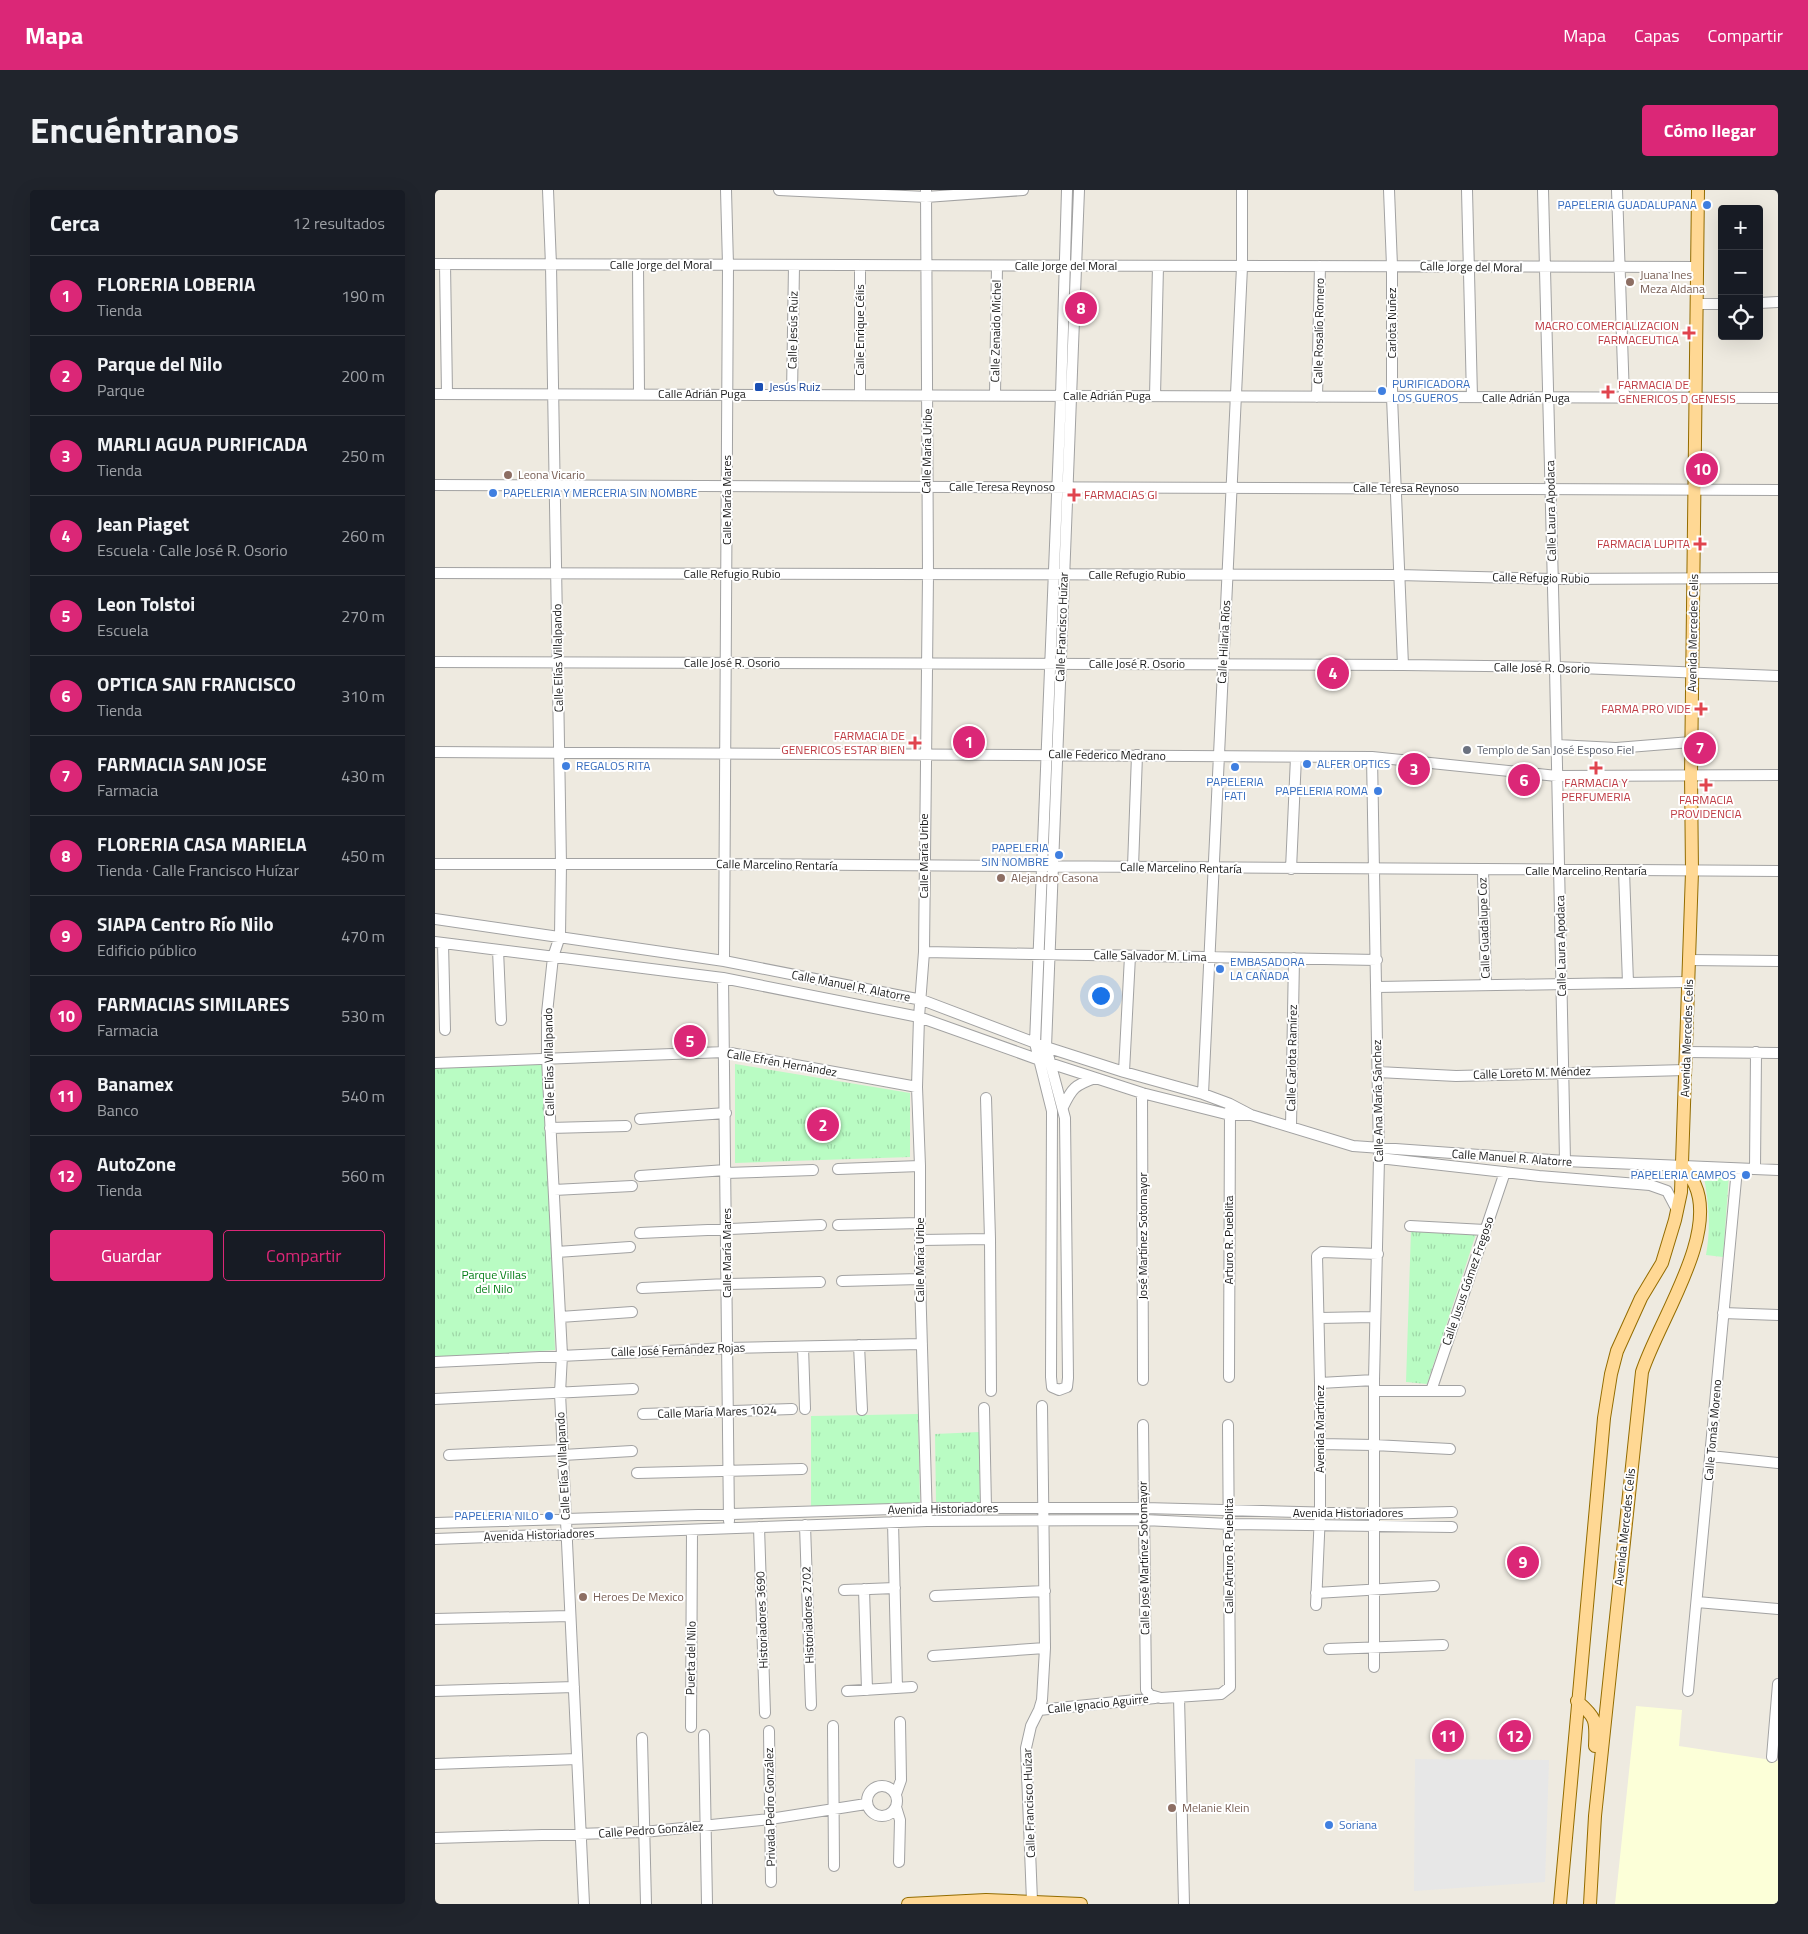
<!DOCTYPE html>
<html lang="es">
<head>
<meta charset="utf-8">
<style>
  body { margin:0; font-family:"Titillium Web",sans-serif; background:#20242c; color:#f1f3f6 }
  .controls { position:absolute; right:15px; top:15px; display:grid; overflow:hidden; border-radius:5px; box-shadow:0 5px 20px #0002 }
  .controls button { width:45px; height:45px; display:grid; place-items:center; padding:0; border:0; border-bottom:1px solid #363941; background:#171b24; color:#f1f3f6; font:25px sans-serif }
  .you { position:absolute; left:665px; top:805px; width:18px; height:18px; margin:-12px; border:4px solid #fff; border-radius:50%; background:#1a73e8; box-shadow:0 0 0 8px #1a73e833 }
  .badge { display:grid; place-items:center; width:32px; height:32px; border-radius:50%; background:#db2777; color:#fff; font-size:16px; font-weight:700 }
  .pin { position:absolute; translate:-50% -50%; border:2px solid #fff; box-shadow:0 1px 5px #0006 }
  .list { margin:0; padding:0; list-style:none }
  h2 { display:flex; justify-content:space-between; align-items:center; height:65px; margin:0; padding:0 20px; font-size:21px }
  h2 small { font-size:16px; font-weight:400; color:#9ea1a6 }
  .list li { display:grid; grid-template-columns:32px 1fr auto; gap:15px; align-items:center; box-sizing:border-box; height:80px; padding:0 20px; border-top:1px solid #363941 }
  .list b { display:block; font-size:19px; white-space:nowrap }
  .list p { margin:0; font-size:16px; white-space:nowrap; color:#9ea1a6 }
  .list em { font-size:16px; font-style:normal; color:#9ea1a6 }
  .actions { display:flex; gap:10px; padding:15px 20px }
  .actions a { flex:1; padding:11px 0; border:1px solid #db2777; border-radius:5px; text-align:center; font-size:18px; color:#db2777 }
  .actions .main { background:#db2777; color:#fff }
  .icon { flex:none; width:28px; height:28px; fill:none; stroke:currentColor; stroke-width:2; stroke-linecap:round; stroke-linejoin:round }
  .map { position:relative; flex:none; width:1343px; height:1714px; overflow:hidden; border-radius:5px }
  header { display:flex; align-items:center; gap:30px; box-sizing:border-box; height:70px; padding:0 25px; background:#db2777; color:#fff }
  header strong { font-size:24px }
  nav { display:flex; gap:28px; margin-inline-start:auto; font-size:18px }
  .intro { display:flex; align-items:center; justify-content:space-between; box-sizing:border-box; height:120px; padding:0 30px }
  h1 { margin:0; font-size:35px }
  .button { padding:12px 22px; border-radius:5px; background:#db2777; color:#fff; font-size:18px; font-weight:700 }
  main { display:flex; gap:30px; padding:0 30px }
  aside { flex:1; background:#171b24; border-radius:5px; box-shadow:0 5px 20px #0002 }
  .map>svg:first-child { display:block }
  .education { fill:#fcffd8 }
  .park { fill:url(#park-tufts) }
  .parking { fill:#e7e7e7 }
  .lines { fill:none; stroke-linecap:round; stroke-linejoin:round }
  .minor-casing { stroke:#a2a2a2; stroke-width:12 }
  .major-casing { stroke:#936c00; stroke-width:14 }
  .minor { stroke:#fff; stroke-width:10 }
  .major { stroke:#ffd894; stroke-width:12 }
  .shop-dot { fill:#3f7fe0; stroke:#fff; stroke-width:2 }
  .education-dot { fill:#8d6e63; stroke:#fff; stroke-width:2 }
  .health-dot { fill:#e0444e; stroke:#fff; stroke-width:2 }
  .transit-dot { fill:#1a4fb4; stroke:#fff; stroke-width:2 }
  .worship-dot { fill:#6b7280; stroke:#fff; stroke-width:2 }
  .labels { text-anchor:middle; stroke-width:4; stroke-linejoin:round; paint-order:stroke }
  .shop-label { font-size:12px; fill:#366cbe; stroke:#fff; text-anchor:start }
  .street-label { font-size:12px; fill:#1b1b1b; stroke:#fff }
  .education-label { font-size:12px; fill:#785e54; stroke:#fff; text-anchor:start }
  .health-label { font-size:12px; fill:#be3a42; stroke:#fff; text-anchor:end }
  .transit-label { font-size:12px; fill:#164399; stroke:#fff; text-anchor:start }
  .worship-label { font-size:12px; fill:#5b616d; stroke:#fff; text-anchor:start }
  .park-label { font-size:12px; fill:#057e17; stroke:#fff }
</style>
</head>
<body>
<header>
<strong>Mapa</strong>
<nav><a>Mapa</a><a>Capas</a><a>Compartir</a></nav>
</header>
<div class="intro"><h1>Encuéntranos</h1><a class="button">Cómo llegar</a></div>
<main>
<aside>
<h2>Cerca<small>12 resultados</small></h2>
<ul class="list">
<li><span class="badge">1</span><div><b>FLORERIA LOBERIA</b><p>Tienda</p></div><em>190 m</em></li>
<li><span class="badge">2</span><div><b>Parque del Nilo</b><p>Parque</p></div><em>200 m</em></li>
<li><span class="badge">3</span><div><b>MARLI AGUA PURIFICADA</b><p>Tienda</p></div><em>250 m</em></li>
<li><span class="badge">4</span><div><b>Jean Piaget</b><p>Escuela · Calle José R. Osorio</p></div><em>260 m</em></li>
<li><span class="badge">5</span><div><b>Leon Tolstoi</b><p>Escuela</p></div><em>270 m</em></li>
<li><span class="badge">6</span><div><b>OPTICA SAN FRANCISCO</b><p>Tienda</p></div><em>310 m</em></li>
<li><span class="badge">7</span><div><b>FARMACIA SAN JOSE</b><p>Farmacia</p></div><em>430 m</em></li>
<li><span class="badge">8</span><div><b>FLORERIA CASA MARIELA</b><p>Tienda · Calle Francisco Huízar</p></div><em>450 m</em></li>
<li><span class="badge">9</span><div><b>SIAPA Centro Río Nilo</b><p>Edificio público</p></div><em>470 m</em></li>
<li><span class="badge">10</span><div><b>FARMACIAS SIMILARES</b><p>Farmacia</p></div><em>530 m</em></li>
<li><span class="badge">11</span><div><b>Banamex</b><p>Banco</p></div><em>540 m</em></li>
<li><span class="badge">12</span><div><b>AutoZone</b><p>Tienda</p></div><em>560 m</em></li>
</ul>
<div class="actions"><a class="main">Guardar</a><a>Compartir</a></div>
</aside>
<div class="map">
<svg width="1343" height="1714" viewBox="0 0 1343 1714">
  <defs>
    <pattern id="park-tufts" width="24" height="20" patternUnits="userSpaceOnUse" patternTransform="scale(1.25)"><rect width="24" height="20" fill="#b9fcc3"/><path d="M3 7l-1-3M5 7V3M7 7l1-3M15 17l-1-3M17 17v-4M19 17l1-3" fill="none" stroke="#9ed7a7"/></pattern>
  </defs>
  <rect width="100%" height="100%" fill="#eeeae0"/>
  <path class="education" d="M1201,1516L1247,1520L1244,1556L1343,1571V1714H1180Z"/>
  <path class="park" d="M110,870L120,1160L0,1168V875Z
    M300,874L475,903V967L300,973Z
    M1268,983L1294,985L1288,1067L1271,1065C1276,1037 1274,1011 1268,983Z
    M976,1040L1041,1044L992,1194L971,1192Z
    M483,1224L485,1313L376,1316V1226Z
    M544,1242L545,1313H501L500,1244Z"/>
  <path class="parking" d="M980,1569L1114,1570L1110,1692L979,1701Z"/>
  <g class="lines">
    <g class="minor-casing">
      <path id="minor" d="M113,0L116,75L126,674L125,746L118,767L112,823V868L127,1165L125,1203L149,1714
        M344,0L491,7L588,0
        M491,0L493,385L489,762L484,827L482,897L485,976V1089L492,1331
        M632,0L626,206L600,853L617,921L616,1187L617,1197L624,1200L632,1197L633,1188L630,928L611,857L644,0
        M954,0L957,76V207L968,475
        M1032,0L1037,207
        M1108,0L1120,477L1130,971
        M1182,0L1189,208
        M0,74L1262,77
        M10,74L12,204
        M203,75L204,204
        M1324,113L1343,112
        M1262,114H1287
        M0,204L1343,208
        M357,205L359,75
        M425,205V76
        M560,205L562,76
        M720,206L723,76
        M882,207L885,76
        M0,295L1343,300
        M0,383L964,385L1117,389L1343,388
        M0,472L968,475L1120,477L1343,486
        M1122,555L1181,558L1256,552
        M0,562L937,567L1122,586L1343,585
        M937,567L944,968L939,1190V1477
        M0,674H289L1343,681
        M698,677L702,565
        M856,679L861,567
        M1048,680L1051,795
        M1189,681L1193,793
        M0,729L289,771L487,810L611,857L689,882L768,904L795,914L816,925L918,956L1130,971L1343,980
        M0,752L288,788L484,827L602,869L707,903L795,925H815
        M8,753L10,840
        M63,760L66,830
        M489,762L942,770
        M1254,770L1343,771
        M289,771L293,75L291,0
        M288,788L294,1331
        M942,797L1253,792
        M1251,862L1343,863
        M0,873L290,862L482,897
        M689,882L695,766
        M943,882L1021,886L1251,880
        M707,903L708,1190
        M768,904L807,77V0
        M551,908L555,1049L556,1201
        M628,917C637,898 640,895 660,888
        M205,929L291,923
        M856,937L859,768
        M115,938L191,936
        M944,968L1104,986L1215,995L1232,1001L1242,1020
        M403,979L485,976
        M1320,979L1321,862
        M291,983L378,980
        M205,986L291,980
        M119,1000L197,996
        M403,1035L485,1033
        M975,1036L1050,1040
        M205,1043L386,1035
        M486,1050L555,1049
        M122,1062L195,1057
        M407,1091L485,1089
        M207,1098L292,1094L385,1092
        M1288,1123L1343,1125
        M125,1127L197,1122
        M884,1128L940,1127
        M424,1155L427,1220
        M368,1157L370,1219
        M0,1172L293,1158L487,1154
        M794,1187L795,920
        M885,1193L939,1190
        M940,1201H1025
        M996,1201L1070,982
        M0,1209L198,1199
        M549,1218L551,1318
        M208,1224L357,1219
        M708,1235L711,1500L715,1505L726,1508L786,1504L795,1497L793,1235
        M885,1254L939,1255L1015,1259
        M14,1265L128,1260
        M128,1265L197,1261
        M1275,1266L1343,1273
        M202,1283L367,1279
        M458,1332L462,1498
        M0,1333L491,1318H709L940,1324L1017,1322
        M370,1335L376,1515
        M324,1337L330,1523
        M0,1349L492,1331L709,1330L794,1334L1017,1337
        M429,1399L432,1500
        M409,1400L460,1398
        M881,1403L999,1396
        M500,1406L610,1401
        M1262,1412L1343,1419
        M881,1415L885,1323V1193L882,1066L887,1062L943,1064
        M0,1429L135,1426
        M894,1459L1008,1455
        M498,1466L610,1458
        M0,1501L139,1497
        M412,1501L477,1497
        M1253,1501L1302,979
        M744,1507L749,1714
        M604,1520L720,1508
        M398,1536L399,1676
        M256,1537L257,1340
        M334,1541L336,1692
        M269,1545L272,1714
        M207,1548L211,1714
        M1337,1567L1343,1494
        M0,1574L142,1569
        M432 1611a15 15 0 1 1 30 0a15 15 0 1 1-30 0Z
        M461,1604L466,1590L465,1532
        M461,1617L465,1630L464,1672
        M0,1648L209,1642L335,1629L431,1614
        M597,1711L591,1558L596,1536L604,1520L607,1510L610,1458L607,1216"/>
    </g>
    <g class="major-casing">
      <path id="major" d="M1142,1511C1162,1528 1161,1531 1160,1556
        M473,1714L551,1710L646,1714
        M1125,1714L1169,1228L1176,1184L1182,1161L1206,1108L1227,1073L1240,1030L1246,1002L1257,682L1256,585L1263,0
        M1155,1714L1160,1626L1207,1182C1223,1132 1283,1046 1260,995C1257,988 1252,982 1247,976"/>
    </g>
    <use href="#minor" class="minor"/>
    <use href="#major" class="major"/>
  </g>
  <g class="shop-dot">
    <circle cx="1272" cy="15" r="5"/>
    <circle cx="947" cy="201" r="5"/>
    <circle cx="58" cy="303" r="5"/>
    <circle cx="872" cy="574" r="5"/>
    <circle cx="131" cy="576" r="5"/>
    <circle cx="800" cy="577" r="5"/>
    <circle cx="943" cy="601" r="5"/>
    <circle cx="624" cy="665" r="5"/>
    <circle cx="785" cy="779" r="5"/>
    <circle cx="1311" cy="985" r="5"/>
    <circle cx="114" cy="1326" r="5"/>
    <circle cx="894" cy="1635" r="5"/>
  </g>
  <g class="education-dot">
    <circle cx="1195" cy="92" r="5"/>
    <circle cx="73" cy="285" r="5"/>
    <circle cx="566" cy="688" r="5"/>
    <circle cx="148" cy="1407" r="5"/>
    <circle cx="737" cy="1618" r="5"/>
  </g>
  <g class="health-dot">
    <path d="M1251.5 135.5h5v5h5v5h-5v5h-5v-5h-5v-5h5z"/>
    <path d="M1170.5 194.5h5v5h5v5h-5v5h-5v-5h-5v-5h5z"/>
    <path d="M636.5 297.5h5v5h5v5h-5v5h-5v-5h-5v-5h5z"/>
    <path d="M1262.5 346.5h5v5h5v5h-5v5h-5v-5h-5v-5h5z"/>
    <path d="M1263.5 511.5h5v5h5v5h-5v5h-5v-5h-5v-5h5z"/>
    <path d="M477.5 545.5h5v5h5v5h-5v5h-5v-5h-5v-5h5z"/>
    <path d="M1158.5 570.5h5v5h5v5h-5v5h-5v-5h-5v-5h5z"/>
    <path d="M1268.5 587.5h5v5h5v5h-5v5h-5v-5h-5v-5h5z"/>
  </g>
  <rect class="transit-dot" x="319" y="192" width="10" height="10" rx="2.5"/>
  <circle class="worship-dot" cx="1032" cy="560" r="5"/>
  <g class="labels">
    <g class="shop-label">
      <text x="1262" y="19" text-anchor="end">PAPELERIA GUADALUPANA</text>
      <text x="957" y="198">PURIFICADORA<tspan x="957" dy="14">LOS GUEROS</tspan></text>
      <text x="68" y="307">PAPELERIA Y MERCERIA SIN NOMBRE</text>
      <text x="882" y="578">ALFER OPTICS</text>
      <text x="141" y="580">REGALOS RITA</text>
      <text x="800" y="596" text-anchor="middle">PAPELERIA<tspan x="800" dy="14">FATI</tspan></text>
      <text x="933" y="605" text-anchor="end">PAPELERIA ROMA</text>
      <text x="614" y="662" text-anchor="end">PAPELERIA<tspan x="614" dy="14">SIN NOMBRE</tspan></text>
      <text x="795" y="776">EMBASADORA<tspan x="795" dy="14">LA CAÑADA</tspan></text>
      <text x="1301" y="989" text-anchor="end">PAPELERIA CAMPOS</text>
      <text x="104" y="1330" text-anchor="end">PAPELERIA NILO</text>
      <text x="904" y="1639">Soriana</text>
    </g>
    <g class="street-label">
      <text x="226" y="79">Calle Jorge del Moral</text>
      <text x="631" y="80">Calle Jorge del Moral</text>
      <text transform="translate(1036 77) rotate(1)" y="4">Calle Jorge del Moral</text>
      <text transform="translate(957 133) rotate(-90)" y="4">Carlota Nuñez</text>
      <text transform="translate(358 140) rotate(-89)" y="4">Calle Jesús Ruiz</text>
      <text transform="translate(425 140) rotate(-90)" y="4">Calle Enrique Célis</text>
      <text transform="translate(561 141) rotate(-89)" y="4">Calle Zenaido Michel</text>
      <text transform="translate(884 141) rotate(-89)" y="4">Calle Rosalío Romero</text>
      <text x="267" y="208">Calle Adrián Puga</text>
      <text x="672" y="210">Calle Adrián Puga</text>
      <text x="1091" y="212">Calle Adrián Puga</text>
      <text transform="translate(492 261) rotate(-89)" y="4">Calle María Uribe</text>
      <text x="567" y="301">Calle Teresa Reynoso</text>
      <text x="971" y="302">Calle Teresa Reynoso</text>
      <text transform="translate(292 310) rotate(-90)" y="4">Calle María Mares</text>
      <text transform="translate(1116 321) rotate(-91)" y="4">Calle Laura Apodaca</text>
      <text x="297" y="388">Calle Refugio Rubio</text>
      <text x="702" y="389">Calle Refugio Rubio</text>
      <text transform="translate(1106 388) rotate(1)" y="4">Calle Refugio Rubio</text>
      <text transform="translate(627 437) rotate(-88)" y="4">Calle Francisco Huízar</text>
      <text transform="translate(1258 443) rotate(-89)" y="4">Avenida Mercedes Celis</text>
      <text transform="translate(789 452) rotate(-87)" y="4">Calle Hilaria Ríos</text>
      <text transform="translate(123 468) rotate(-91)" y="4">Calle Elías Villalpando</text>
      <text x="297" y="477">Calle José R. Osorio</text>
      <text x="702" y="478">Calle José R. Osorio</text>
      <text transform="translate(1107 478) rotate(1)" y="4">Calle José R. Osorio</text>
      <text transform="translate(672 565) rotate(1)" y="4">Calle Federico Medrano</text>
      <text transform="translate(489 666) rotate(-90)" y="4">Calle María Uribe</text>
      <text transform="translate(342 675) rotate(1)" y="4">Calle Marcelino Rentaría</text>
      <text transform="translate(746 678) rotate(1)" y="4">Calle Marcelino Rentaría</text>
      <text x="1151" y="685">Calle Marcelino Rentaría</text>
      <text transform="translate(1049 738) rotate(-92)" y="4">Calle Guadalupe Coz</text>
      <text transform="translate(1126 756) rotate(-91)" y="4">Calle Laura Apodaca</text>
      <text transform="translate(715 766) rotate(1)" y="4">Calle Salvador M. Lima</text>
      <text transform="translate(416 796) rotate(11)" y="4">Calle Manuel R. Alatorre</text>
      <text transform="translate(1252 848) rotate(-88)" y="4">Avenida Mercedes Celis</text>
      <text transform="translate(857 868) rotate(-89)" y="4">Calle Carlota Ramírez</text>
      <text transform="translate(114 872) rotate(-91)" y="4">Calle Elías Villalpando</text>
      <text transform="translate(347 873) rotate(10)" y="4">Calle Efrén Hernández</text>
      <text transform="translate(1097 883) rotate(-2)" y="4">Calle Loreto M. Méndez</text>
      <text transform="translate(943 911) rotate(-91)" y="4">Calle Ana María Sánchez</text>
      <text transform="translate(1077 968) rotate(4)" y="4">Calle Manuel R. Alatorre</text>
      <text transform="translate(708 1046) rotate(-90)" y="4">José Martínez Sotomayor</text>
      <text transform="translate(794 1050) rotate(-90)" y="4">Arturo R. Pueblita</text>
      <text transform="translate(292 1063) rotate(-90)" y="4">Calle María Mares</text>
      <text transform="translate(485 1070) rotate(-90)" y="4">Calle María Uribe</text>
      <text transform="translate(1033 1091) rotate(-71)" y="4">Calle Jusus Gómez Fregoso</text>
      <text transform="translate(243 1160) rotate(-2)" y="4">Calle José Fernández Rojas</text>
      <text transform="translate(282 1222) rotate(-2)" y="4">Calle María Mares 1024</text>
      <text transform="translate(885 1239) rotate(-90)" y="4">Avenida Martínez</text>
      <text transform="translate(1278 1240) rotate(-85)" y="4">Calle Tomás Moreno</text>
      <text transform="translate(128 1276) rotate(-93)" y="4">Calle Elías Villalpando</text>
      <text transform="translate(508 1319) rotate(-1)" y="4">Avenida Historiadores</text>
      <text x="913" y="1327">Avenida Historiadores</text>
      <text transform="translate(1190 1337) rotate(-84)" y="4">Avenida Mercedes Celis</text>
      <text transform="translate(104 1345) rotate(-2)" y="4">Avenida Historiadores</text>
      <text transform="translate(794 1366) rotate(-90)" y="4">Calle Arturo R. Pueblita</text>
      <text transform="translate(709 1368) rotate(-91)" y="4">Calle José Martínez Sotomayor</text>
      <text transform="translate(373 1425) rotate(-92)" y="4">Historiadores 2702</text>
      <text transform="translate(327 1430) rotate(-92)" y="4">Historiadores 3690</text>
      <text transform="translate(256 1468) rotate(-89)" y="4">Puerta del Nilo</text>
      <text transform="translate(663 1514) rotate(-6)" y="4">Calle Ignacio Aguirre</text>
      <text transform="translate(594 1613) rotate(-92)" y="4">Calle Francisco Huízar</text>
      <text transform="translate(335 1617) rotate(-91)" y="4">Privada Pedro González</text>
      <text transform="translate(216 1640) rotate(-4)" y="4">Calle Pedro González</text>
    </g>
    <g class="education-label">
      <text x="1205" y="89">Juana Ines<tspan x="1205" dy="14">Meza Aldana</tspan></text>
      <text x="83" y="289">Leona Vicario</text>
      <text x="576" y="692">Alejandro Casona</text>
      <text x="158" y="1411">Heroes De Mexico</text>
      <text x="747" y="1622">Melanie Klein</text>
    </g>
    <g class="health-label">
      <text x="1244" y="140">MACRO COMERCIALIZACION<tspan x="1244" dy="14">FARMACEUTICA</tspan></text>
      <text x="1183" y="199" text-anchor="start">FARMACIA DE<tspan x="1183" dy="14">GENERICOS D GENESIS</tspan></text>
      <text x="649" y="309" text-anchor="start">FARMACIAS GI</text>
      <text x="1255" y="358">FARMACIA LUPITA</text>
      <text x="1256" y="523">FARMA PRO VIDE</text>
      <text x="470" y="550">FARMACIA DE<tspan x="470" dy="14">GENERICOS ESTAR BIEN</tspan></text>
      <text x="1161" y="597" text-anchor="middle">FARMACIA Y<tspan x="1161" dy="14">PERFUMERIA</tspan></text>
      <text x="1271" y="614" text-anchor="middle">FARMACIA<tspan x="1271" dy="14">PROVIDENCIA</tspan></text>
    </g>
    <g class="transit-label">
      <text x="334" y="201">Jesús Ruiz</text>
    </g>
    <g class="worship-label">
      <text x="1042" y="564">Templo de San José Esposo Fiel</text>
    </g>
    <g class="park-label">
      <text x="59" y="1089">Parque Villas<tspan x="59" dy="14">del Nilo</tspan></text>
    </g>
  </g>
</svg>
<div class="controls">
<button>+</button>
<button>−</button>
<button><svg class="icon" aria-label="locate" viewBox="0 0 24 24"><circle cx="12" cy="12" r="6"/><path d="M12 2v4M12 18v4M2 12h4M18 12h4"/></svg></button>
</div>
<div class="you"></div>
<div class="pin badge" style="left:534px;top:552px">1</div>
<div class="pin badge" style="left:388px;top:935px">2</div>
<div class="pin badge" style="left:979px;top:579px">3</div>
<div class="pin badge" style="left:898px;top:483px">4</div>
<div class="pin badge" style="left:255px;top:851px">5</div>
<div class="pin badge" style="left:1089px;top:590px">6</div>
<div class="pin badge" style="left:1265px;top:558px">7</div>
<div class="pin badge" style="left:646px;top:118px">8</div>
<div class="pin badge" style="left:1088px;top:1372px">9</div>
<div class="pin badge" style="left:1267px;top:279px">10</div>
<div class="pin badge" style="left:1013px;top:1546px">11</div>
<div class="pin badge" style="left:1080px;top:1546px">12</div>
</div>
</main>
</body>
</html>
